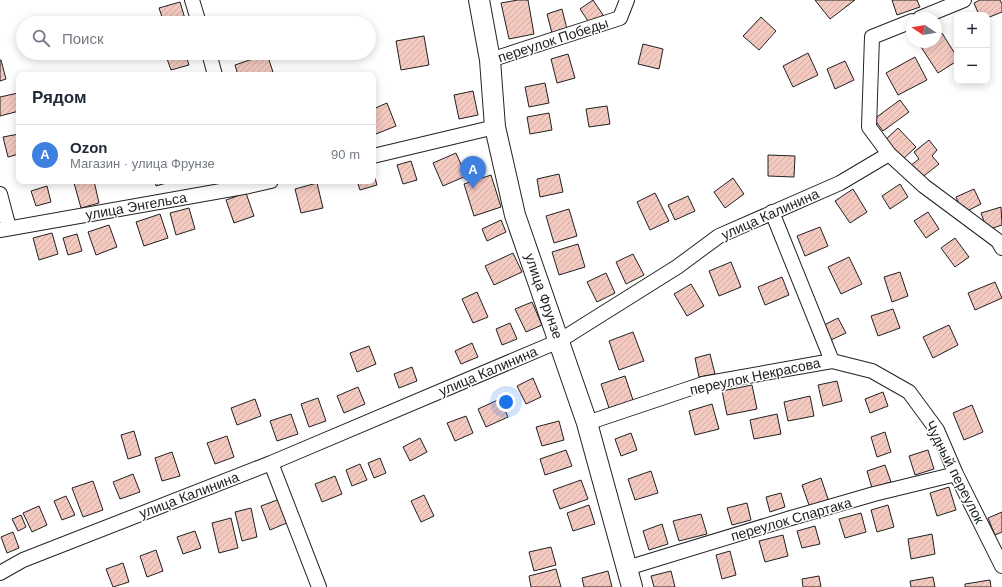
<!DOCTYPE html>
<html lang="ru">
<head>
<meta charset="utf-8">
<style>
  body { margin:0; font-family:Arial,sans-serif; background:#f6f6f7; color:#1f2937 }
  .controls { position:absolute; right:12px; top:12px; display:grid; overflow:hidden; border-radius:8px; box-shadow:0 2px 10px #0003 }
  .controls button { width:36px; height:36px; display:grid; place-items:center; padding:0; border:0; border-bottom:1px solid #e0e1e3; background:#fff; color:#1f2937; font:20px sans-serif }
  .compass { position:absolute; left:906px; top:12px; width:36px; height:36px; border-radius:50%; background:#fff; box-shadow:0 2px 10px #0003; rotate:282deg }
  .you { position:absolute; left:506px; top:402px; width:14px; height:14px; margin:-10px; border:3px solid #fff; border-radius:50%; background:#1a73e8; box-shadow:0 0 0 6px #1a73e833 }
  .badge { display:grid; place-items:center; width:26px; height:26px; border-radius:50%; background:#1a73e8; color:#fff; font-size:13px; font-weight:700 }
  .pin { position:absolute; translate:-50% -33px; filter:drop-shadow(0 1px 2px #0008) }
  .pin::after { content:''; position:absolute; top:21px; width:14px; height:12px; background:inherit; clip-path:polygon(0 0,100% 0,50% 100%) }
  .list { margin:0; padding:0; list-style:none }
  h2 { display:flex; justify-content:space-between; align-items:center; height:52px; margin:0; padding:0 16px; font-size:17px }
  h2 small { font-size:13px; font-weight:400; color:#747a83 }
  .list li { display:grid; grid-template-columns:26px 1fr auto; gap:12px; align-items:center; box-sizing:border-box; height:60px; padding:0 16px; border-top:1px solid #e0e1e3 }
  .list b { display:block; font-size:15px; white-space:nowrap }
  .list p { margin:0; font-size:13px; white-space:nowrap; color:#747a83 }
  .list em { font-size:13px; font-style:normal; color:#747a83 }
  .icon { flex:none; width:22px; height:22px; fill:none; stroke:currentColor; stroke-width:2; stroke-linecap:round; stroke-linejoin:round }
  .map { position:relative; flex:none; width:1002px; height:587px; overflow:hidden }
  .search { position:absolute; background:#fff; box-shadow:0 2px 10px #0003; left:16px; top:16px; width:360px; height:44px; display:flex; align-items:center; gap:10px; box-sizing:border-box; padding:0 14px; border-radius:22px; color:#747a83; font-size:15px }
  .panel { position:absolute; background:#fff; box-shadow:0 2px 10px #0003; left:16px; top:72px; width:360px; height:112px; border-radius:8px }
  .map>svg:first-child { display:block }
  .building { fill:url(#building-hatch); stroke:#222 }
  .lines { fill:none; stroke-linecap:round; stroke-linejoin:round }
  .street-casing { stroke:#222; stroke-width:16 }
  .secondary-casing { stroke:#222; stroke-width:22 }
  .street { stroke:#fff; stroke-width:14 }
  .secondary { stroke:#fff; stroke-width:20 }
  .labels { text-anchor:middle; stroke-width:3; stroke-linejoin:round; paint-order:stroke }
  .street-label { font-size:14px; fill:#222; stroke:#fff }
</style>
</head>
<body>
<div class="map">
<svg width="1002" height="587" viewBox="0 0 1002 587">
  <defs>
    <pattern id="building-hatch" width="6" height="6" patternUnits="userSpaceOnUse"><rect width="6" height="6" fill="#f3c9c0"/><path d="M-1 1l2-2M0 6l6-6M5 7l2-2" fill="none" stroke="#d0aca5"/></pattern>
  </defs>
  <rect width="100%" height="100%" fill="#fff"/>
  <path class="building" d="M518,0H528L534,34L509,39L501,3Z
    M593,0L603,15L590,24L580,9Z
    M815,0H855L830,19Z
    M892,0H917L920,7L897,15Z
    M980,0H1000L1002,4V12L987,18V15H979L974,3Z
    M180,2L186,22L164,23L159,8Z
    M562,9L568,33L553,37L547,14Z
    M761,17L776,31L759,50L743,36Z
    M942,33L957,57V61L938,73L921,47L928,42H936V37Z
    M424,36L429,65L401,70L396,41Z
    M643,44L663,49L659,69L638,64Z
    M165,53H185L189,65L171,70Z
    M808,53L818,75L793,87L783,66Z
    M267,54L273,72L265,75H238L235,65Z
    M568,54L575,78L557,83L551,59Z
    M915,57L927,80L898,95L886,73Z
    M0,60H1L6,79L0,81Z
    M845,61L854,80L835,89L827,69Z
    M545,83L549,103L529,107L525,87Z
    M473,91L478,115L459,119L454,95Z
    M18,93L19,111L0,116V97Z
    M900,100L909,112L883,131L874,119Z
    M387,103L396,126L376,134L373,126V109Z
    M607,106L610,124L589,127L586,109Z
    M549,113L552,130L530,134L527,117Z
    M898,128L916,147L902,160L884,141Z
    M19,134V154L8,157L3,137Z
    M929,140L937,150L932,156L939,164L920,179L910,166L919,159L914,152Z
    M456,153L466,176L443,186L433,163Z
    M768,155L795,156L794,177L768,176Z
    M411,161L417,180L403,184L397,165Z
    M373,171L377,185L360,190L357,181H373Z
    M559,174L563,192L540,197L537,179Z
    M491,175L501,207L474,216L464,184Z
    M733,178L744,194L725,208L714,192Z
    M83,181H94L99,203L81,208L74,183Z
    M155,181H170V182L156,186Z
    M317,183L323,208L301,213L295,189Z
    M900,184L908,197L890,209L882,196Z
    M47,186L51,202L36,206L31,191Z
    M853,189L867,212L850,223L835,201Z
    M974,189L981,204L963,213L956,197Z
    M246,193L254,216L234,223L226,200Z
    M655,193L669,221L650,230L637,202Z
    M688,196L695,211L675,220L668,205Z
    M1001,207L1002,225L987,230L981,213Z
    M189,208L195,229L176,235L170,213Z
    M569,209L577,236L554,243L546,216Z
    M928,212L939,229L926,238L914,221Z
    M160,214L168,238L144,246L136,222Z
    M501,220L506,232L487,241L482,229Z
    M109,225L117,247L96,255L88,232Z
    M820,227L828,246L805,256L797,236Z
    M52,233L58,254L39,260L33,238Z
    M77,234L82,251L68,255L63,238Z
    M955,238L969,257L955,267L941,248Z
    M578,244L585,267L559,275L552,252Z
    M513,253L522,272L494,285L485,266Z
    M633,254L644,275L626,284L616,262Z
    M849,257L862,284L841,294L828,267Z
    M731,262L741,287L719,296L709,271Z
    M900,272L908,296L892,302L884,277Z
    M606,273L615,293L597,302L587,282Z
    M782,277L789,295L765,305L758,287Z
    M995,282L1002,298L975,310L968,293Z
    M691,284L704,306L687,316L674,294Z
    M477,292L488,317L473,323L462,299Z
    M532,302L542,325L526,332L515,309Z
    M893,309L900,328L878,336L871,316Z
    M838,318L846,333L831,340L824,325Z
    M510,323L517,339L502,345L496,329Z
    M949,325L958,345L933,358L923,337Z
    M633,332L644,361L619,370L609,341Z
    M472,343L478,357L461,364L455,351Z
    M369,346L376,364L357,372L350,353Z
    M710,354L715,374L699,377L695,358Z
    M412,367L417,381L399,388L394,374Z
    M625,376L633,400L609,408L601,384Z
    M533,378L541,397L526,404L517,386Z
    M837,381L842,401L823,406L818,385Z
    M752,385L757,409L727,415L722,391Z
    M358,387L365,404L344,413L337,396Z
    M883,392L888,406L870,413L865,399Z
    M810,396L814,416L788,421L784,402Z
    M318,398L326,421L309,427L301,404Z
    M255,399L261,416L237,425L231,408Z
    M500,399L508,417L486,427L478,409Z
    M712,404L719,429L695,435L689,411Z
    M972,405L983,432L964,440L953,413Z
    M291,414L298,434L277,441L270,421Z
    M777,414L781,434L754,439L750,420Z
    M466,416L473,433L455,441L447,423Z
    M559,421L564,440L542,446L536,427Z
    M134,431L141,455L128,459L121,435Z
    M885,432L891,452L877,457L871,437Z
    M631,433L637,450L621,456L615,439Z
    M227,436L234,457L215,464L207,443Z
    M420,438L427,452L410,461L403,447Z
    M566,450L572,466L545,475L540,459Z
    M928,450L934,469L915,475L909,456Z
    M172,452L180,476L162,481L155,458Z
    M380,458L386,473L374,478L368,463Z
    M360,464L367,480L352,486L346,470Z
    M885,465L891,482L872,488L867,471Z
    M651,471L658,493L635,500L628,479Z
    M133,474L140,492L120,499L113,482Z
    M335,476L342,494L322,502L315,484Z
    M821,478L829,502L810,508L802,485Z
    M581,480L588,499L560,509L553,490Z
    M93,481L103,510L83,517L72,488Z
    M949,487L956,510L937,516L930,493Z
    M781,493L785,507L770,512L766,497Z
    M424,495L434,516L421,522L411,501Z
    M66,496L75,515L62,520L54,501Z
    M280,499L289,522L270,530L261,506Z
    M747,503L751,520L732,525L727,508Z
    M589,505L595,524L573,531L567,513Z
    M888,505L894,527L877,532L871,510Z
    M39,506L47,525L32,532L23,513Z
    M251,508L257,537L242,541L235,512Z
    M1002,512V532L995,535L988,518Z
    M861,513L866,532L845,538L839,519Z
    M701,514L707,534L679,541L673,521Z
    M21,515L26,527L18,531L12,519Z
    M231,518L238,548L219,553L212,523Z
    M662,524L668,544L649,550L643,531Z
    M815,526L820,544L802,548L797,531Z
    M195,531L201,548L183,554L177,537Z
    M13,532L19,548L7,553L1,537Z
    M932,534L935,554L911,559L908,539Z
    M783,535L788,556L765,562L759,541Z
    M551,547L556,565L534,571L529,552Z
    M156,550L163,571L147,577L140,556Z
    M730,551L736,575L722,579L716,555Z
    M123,563L129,582L113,587L106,569Z
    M556,569L561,587H531L529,576Z
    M608,571L612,587H584L582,578Z
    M671,571L675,587H654L651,576Z
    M819,576L821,587H803L802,579Z
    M933,577L935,587H911L910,581Z
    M990,580L991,587H965V584Z"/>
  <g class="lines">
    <g class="street-casing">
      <path id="street" d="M192,0L199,23
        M920,18L964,0
        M209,53L215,75
        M490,60L620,18L627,0
        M889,154L924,186L998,241L1002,248
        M373,156L495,127
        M0,194L9,228
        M772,212L832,361
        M0,230L249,186L271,181
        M587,423L703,384L832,361L872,371L909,392L937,430L956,474L1002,566
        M271,463L319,587
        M627,568L791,518L874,494L956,474
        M0,573L23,560L271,463L559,341L677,267L719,236L840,183L889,154L869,127L872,37L912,21"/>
    </g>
    <g class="secondary-casing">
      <path id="secondary" d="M479,0L490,60L495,127L515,215L587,423L632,587"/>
    </g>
    <use href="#street" class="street"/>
    <use href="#secondary" class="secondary"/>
  </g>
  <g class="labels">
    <g class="street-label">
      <text transform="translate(553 40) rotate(-18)" y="5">переулок Победы</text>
      <text transform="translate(136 206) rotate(-10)" y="5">улица Энгельса</text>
      <text transform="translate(770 214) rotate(-24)" y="5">улица Калинина</text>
      <text transform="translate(544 296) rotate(71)" y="5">улица Фрунзе</text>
      <text transform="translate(488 371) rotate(-23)" y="5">улица Калинина</text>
      <text transform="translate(755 376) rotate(-12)" y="5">переулок Некрасова</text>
      <text transform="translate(955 472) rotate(63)" y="5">Чудный переулок</text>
      <text transform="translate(189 495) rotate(-21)" y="5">улица Калинина</text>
      <text transform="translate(791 519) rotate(-16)" y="5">переулок Спартака</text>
    </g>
  </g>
</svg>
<div class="controls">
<button>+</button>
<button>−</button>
</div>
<svg class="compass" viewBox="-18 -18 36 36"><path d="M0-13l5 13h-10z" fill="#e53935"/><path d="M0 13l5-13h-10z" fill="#747a83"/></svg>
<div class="you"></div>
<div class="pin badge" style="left:473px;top:189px;background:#3f7fe0">A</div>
<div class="search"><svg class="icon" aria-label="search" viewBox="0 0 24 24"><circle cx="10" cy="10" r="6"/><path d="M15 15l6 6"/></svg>Поиск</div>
<section class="panel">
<h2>Рядом<small></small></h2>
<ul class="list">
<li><span class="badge" style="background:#3f7fe0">A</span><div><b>Ozon</b><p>Магазин · улица Фрунзе</p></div><em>90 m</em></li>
</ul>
</section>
</div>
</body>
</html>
